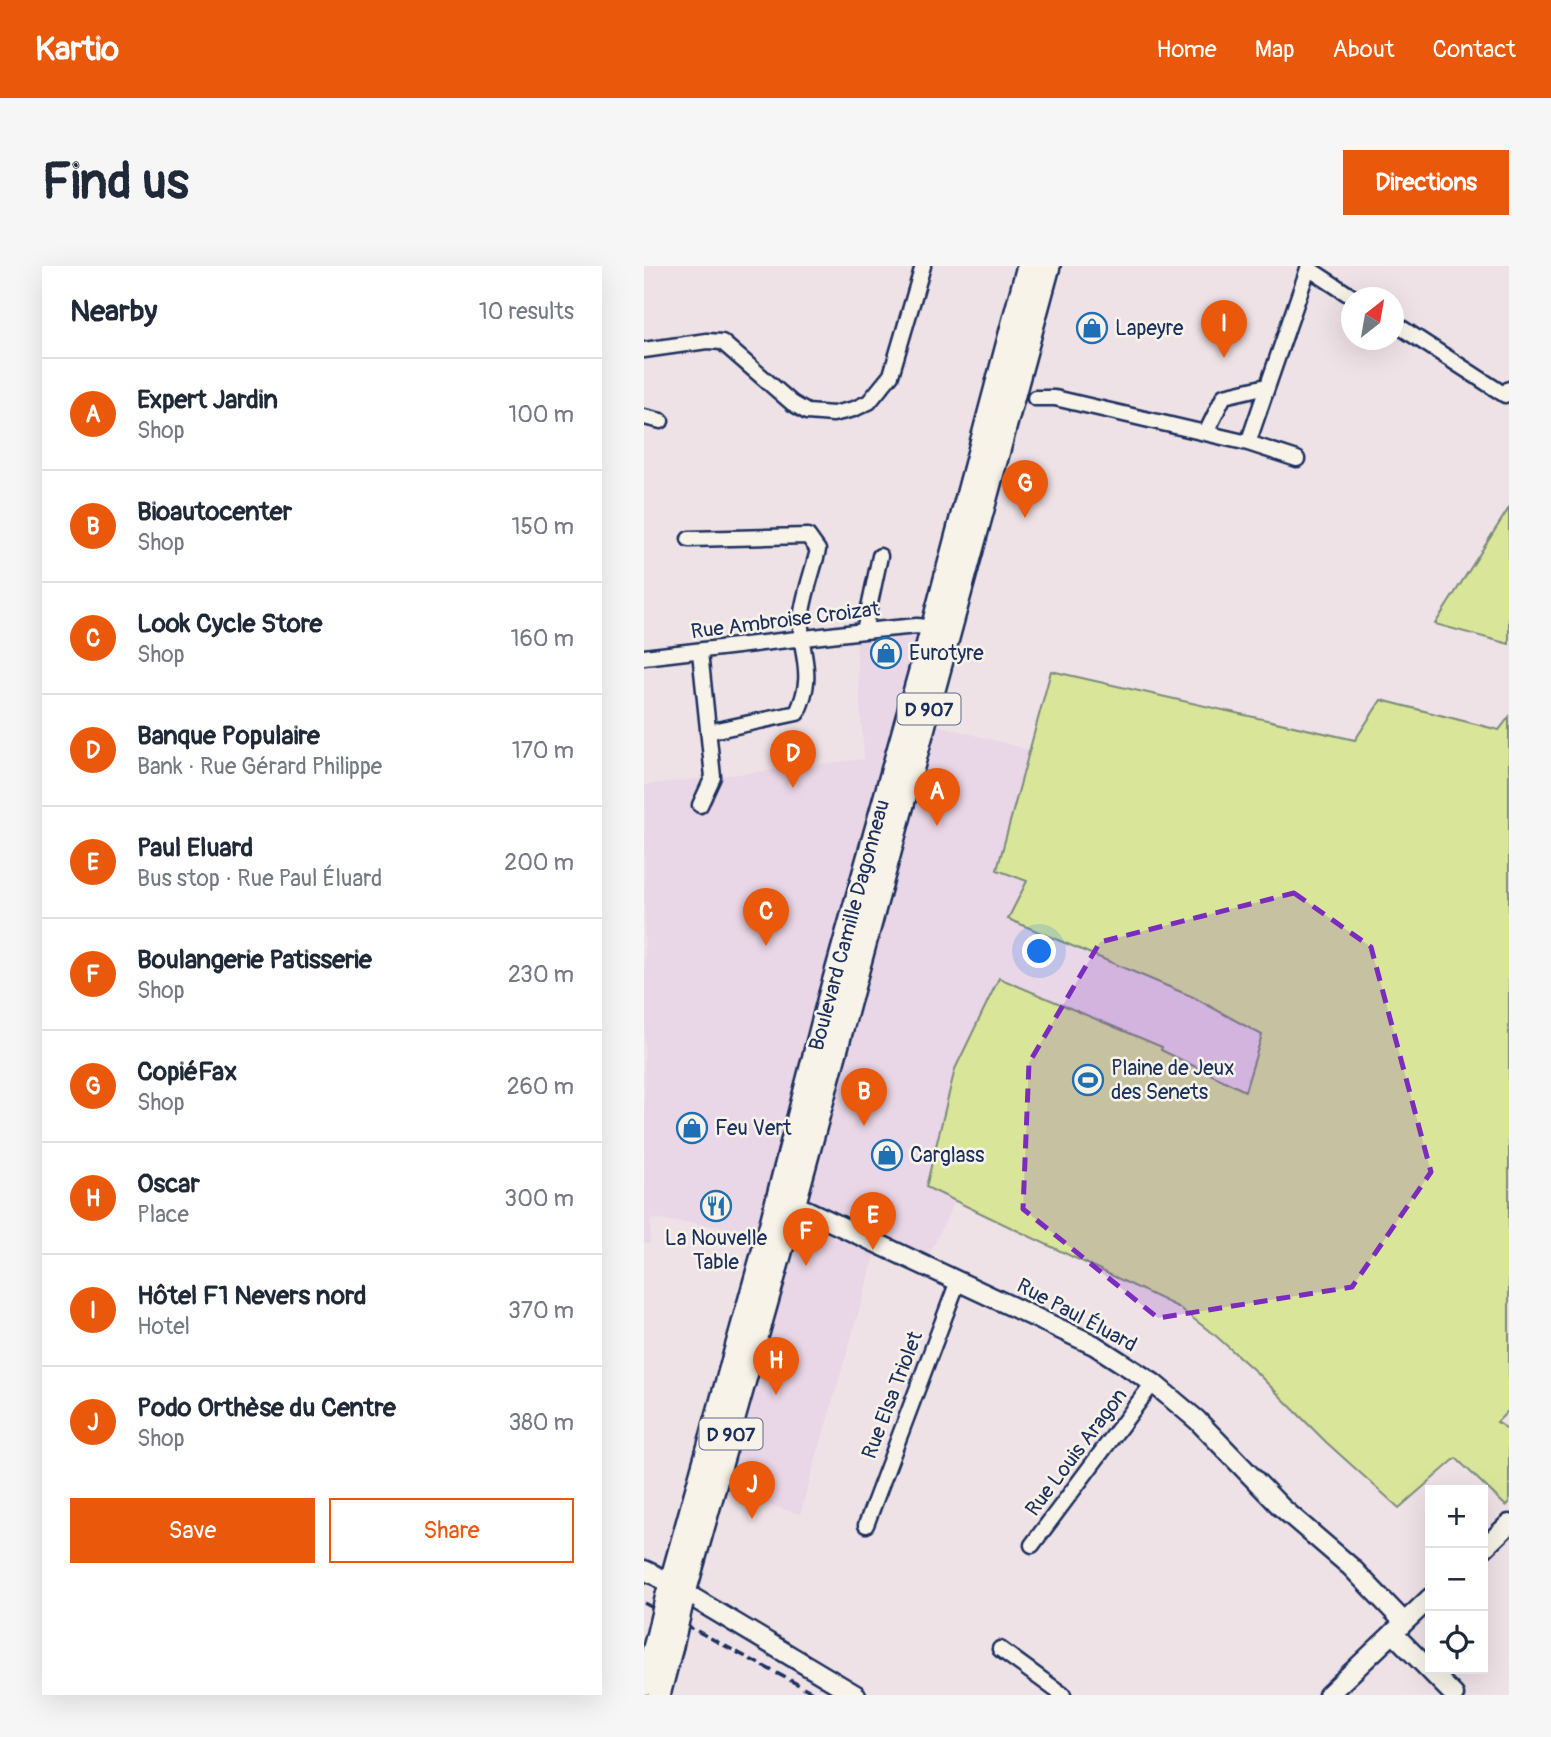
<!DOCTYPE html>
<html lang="en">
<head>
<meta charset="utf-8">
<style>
  body { margin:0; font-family:Pangolin,sans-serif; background:#f6f6f7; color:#1f2937 }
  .controls { position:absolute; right:21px; bottom:21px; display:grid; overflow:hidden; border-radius:0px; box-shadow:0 7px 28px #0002 }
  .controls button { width:63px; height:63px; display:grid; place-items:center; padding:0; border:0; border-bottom:2px solid #e0e1e3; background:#fff; color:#1f2937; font:35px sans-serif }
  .compass { position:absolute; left:697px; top:21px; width:63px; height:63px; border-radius:50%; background:#fff; box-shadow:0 7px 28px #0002; rotate:31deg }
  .you { position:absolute; left:396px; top:686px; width:24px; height:24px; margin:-18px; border:5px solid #fff; border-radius:50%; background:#1a73e8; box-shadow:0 0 0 10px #1a73e833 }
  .badge { display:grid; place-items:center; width:46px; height:46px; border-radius:50%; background:#ea580c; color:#fff; font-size:23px; font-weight:700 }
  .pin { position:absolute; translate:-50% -58px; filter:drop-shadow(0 2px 4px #0008) }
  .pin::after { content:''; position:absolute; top:37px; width:24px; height:21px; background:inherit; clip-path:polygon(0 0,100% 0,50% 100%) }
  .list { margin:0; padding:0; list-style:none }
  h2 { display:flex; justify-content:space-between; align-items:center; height:91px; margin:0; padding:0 28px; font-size:30px }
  h2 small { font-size:23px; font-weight:400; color:#747a83 }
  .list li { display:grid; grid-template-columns:46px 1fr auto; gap:21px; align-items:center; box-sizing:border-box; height:112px; padding:0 28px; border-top:2px solid #e0e1e3 }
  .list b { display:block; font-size:26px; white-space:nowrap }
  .list p { margin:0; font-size:23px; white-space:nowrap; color:#747a83 }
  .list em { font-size:23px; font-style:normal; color:#747a83 }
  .actions { display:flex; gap:14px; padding:21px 28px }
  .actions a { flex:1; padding:16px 0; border:2px solid #ea580c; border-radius:0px; text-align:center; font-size:24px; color:#ea580c }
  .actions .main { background:#ea580c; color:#fff }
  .icon { flex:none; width:38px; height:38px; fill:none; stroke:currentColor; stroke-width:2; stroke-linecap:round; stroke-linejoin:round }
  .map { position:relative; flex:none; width:865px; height:1429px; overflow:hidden; border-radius:0px }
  header { display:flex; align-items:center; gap:42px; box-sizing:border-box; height:98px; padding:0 35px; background:#ea580c; color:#fff }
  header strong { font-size:33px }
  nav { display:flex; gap:38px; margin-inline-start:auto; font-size:24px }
  .intro { display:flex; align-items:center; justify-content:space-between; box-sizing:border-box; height:168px; padding:0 42px }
  h1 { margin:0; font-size:49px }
  .button { padding:18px 32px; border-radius:0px; background:#ea580c; color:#fff; font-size:24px; font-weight:700 }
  main { display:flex; gap:42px; padding:0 42px }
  aside { flex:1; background:#fff; border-radius:0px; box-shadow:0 7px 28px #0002 }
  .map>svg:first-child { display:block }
  .built { fill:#e9d6e6 }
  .green { fill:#d9e699; stroke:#7a8a7c; stroke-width:2 }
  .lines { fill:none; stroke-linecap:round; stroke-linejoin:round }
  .minor-casing { stroke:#1b2f5e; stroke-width:19 }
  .tertiary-casing { stroke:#1b2f5e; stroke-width:23 }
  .primary-casing { stroke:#1b2f5e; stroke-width:26 }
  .minor { stroke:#f7f3e8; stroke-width:14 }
  .tertiary { stroke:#f7f3e8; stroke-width:18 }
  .primary { stroke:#f7f3e8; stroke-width:21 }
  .rail { stroke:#1b2f5e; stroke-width:3.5; stroke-dasharray:10 5; stroke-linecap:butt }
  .primary-bridge-casing { stroke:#1b2f5e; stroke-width:26; stroke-linecap:butt }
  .primary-bridge { stroke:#f7f3e8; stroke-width:21 }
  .marked { fill:#7b2cbf; fill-opacity:0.2; stroke:#7b2cbf; stroke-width:5; stroke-dasharray:14 9; stroke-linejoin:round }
  .labels { text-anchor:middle; stroke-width:5; stroke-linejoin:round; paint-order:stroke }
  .shield { fill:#f7f3e8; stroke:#5d6a87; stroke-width:2 }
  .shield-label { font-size:19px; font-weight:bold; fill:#1b2f5e }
  .poi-label { font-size:21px; fill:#1b2f5e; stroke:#f7f3e8; text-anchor:start }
  .street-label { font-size:21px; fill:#1b2f5e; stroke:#f7f3e8 }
</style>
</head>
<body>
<header>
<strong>Kartio</strong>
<nav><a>Home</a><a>Map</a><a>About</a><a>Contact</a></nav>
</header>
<div class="intro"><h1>Find us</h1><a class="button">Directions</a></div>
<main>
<aside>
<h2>Nearby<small>10 results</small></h2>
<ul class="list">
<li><span class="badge">A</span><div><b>Expert Jardin</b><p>Shop</p></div><em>100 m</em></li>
<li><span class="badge">B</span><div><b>Bioautocenter</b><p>Shop</p></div><em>150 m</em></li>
<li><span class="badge">C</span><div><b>Look Cycle Store</b><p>Shop</p></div><em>160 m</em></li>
<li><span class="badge">D</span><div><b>Banque Populaire</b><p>Bank · Rue Gérard Philippe</p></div><em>170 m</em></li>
<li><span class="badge">E</span><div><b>Paul Eluard</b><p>Bus stop · Rue Paul Éluard</p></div><em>200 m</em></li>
<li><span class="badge">F</span><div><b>Boulangerie Patisserie</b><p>Shop</p></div><em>230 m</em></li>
<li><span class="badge">G</span><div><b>CopiéFax</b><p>Shop</p></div><em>260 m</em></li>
<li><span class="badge">H</span><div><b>Oscar</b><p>Place</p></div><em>300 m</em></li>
<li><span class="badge">I</span><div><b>Hôtel F1 Nevers nord</b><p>Hotel</p></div><em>370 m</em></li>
<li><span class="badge">J</span><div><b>Podo Orthèse du Centre</b><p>Shop</p></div><em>380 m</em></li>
</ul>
<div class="actions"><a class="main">Save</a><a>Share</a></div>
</aside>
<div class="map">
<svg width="865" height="1429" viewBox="0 0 865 1429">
  <rect width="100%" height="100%" fill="#efe2e7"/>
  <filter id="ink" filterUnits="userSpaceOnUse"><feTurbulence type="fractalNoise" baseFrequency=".0143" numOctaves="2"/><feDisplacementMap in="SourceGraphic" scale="14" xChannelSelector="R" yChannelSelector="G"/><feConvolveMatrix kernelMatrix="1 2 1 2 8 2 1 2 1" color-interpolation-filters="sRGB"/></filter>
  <g filter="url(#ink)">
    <path class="built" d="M277,367L256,449L386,484L353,604L384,615L549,731L618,768L601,825L516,784L517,781L354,713L311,803L282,921L311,935L284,991L239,971L232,986L156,1248L78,1226L144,980L84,961L7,953L6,978L0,977L1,519L220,493L212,376Z"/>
    <path class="green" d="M865,242V378L791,358Z
      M407,405L711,474L737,434L855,464L865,451V1144L853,1156L865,1164V1237L862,1240L812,1192L755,1242L682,1176L612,1106L572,1070L534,1041L282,921L311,803L355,712L518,781L517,784L601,825L618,769L549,731L364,653L383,615L353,604Z"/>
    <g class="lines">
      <g class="minor-casing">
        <path id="minor" d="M664,2L710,32
          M750,57L861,129L865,123
          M0,84L63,75L78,76L148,137L163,146L189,148L210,143L225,136L247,109L279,0
          M391,132H411L604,177L653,193
          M0,151L17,155
          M562,167L580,130L623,120
          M604,177L665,0
          M45,273L164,270L174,284C169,305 158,334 157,355C156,393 172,406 153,447L64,466
          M220,365L236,290
          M56,386L69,511L56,539
          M0,391L220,365L273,360L288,362
          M222,1259L314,1015
          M388,1279L509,1117
          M356,1383L419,1429"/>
      </g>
      <g class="tertiary-casing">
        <path id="tertiary" d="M139,936L162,944L450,1079L509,1117L553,1154L637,1241L707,1301L760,1356
          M839,1283L865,1258
          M0,1304L11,1309L212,1429
          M749,1367L810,1429
          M684,1429L786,1332"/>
      </g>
      <g class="primary-casing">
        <path id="primary" d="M23,1329L127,957L184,735L288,362L384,0
          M38,1337L150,940L405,0
          M0,1418L13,1371
          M15,1429L28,1380"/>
      </g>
      <use href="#minor" class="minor"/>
      <use href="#tertiary" class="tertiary"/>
      <use href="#primary" class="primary"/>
      <path class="rail" d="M0,1337L174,1429"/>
      <g class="primary-bridge-casing">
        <path id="primary-bridge" d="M13,1371L23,1329
          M28,1380L38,1337"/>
      </g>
      <use href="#primary-bridge" class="primary-bridge"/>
    </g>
  </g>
  <path class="marked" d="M650,627L727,681L787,906L708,1021L514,1052L379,943L385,797L456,676Z"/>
  <defs>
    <g id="shop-ring" transform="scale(1.575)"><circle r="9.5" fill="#f7f3e8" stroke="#1f6fb2" stroke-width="1.5"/><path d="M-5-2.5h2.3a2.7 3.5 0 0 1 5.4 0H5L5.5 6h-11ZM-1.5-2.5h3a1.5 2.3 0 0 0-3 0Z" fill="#1f6fb2"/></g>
    <g id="stadium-ring" transform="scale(1.575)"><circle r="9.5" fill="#f7f3e8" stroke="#1f6fb2" stroke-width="1.5"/><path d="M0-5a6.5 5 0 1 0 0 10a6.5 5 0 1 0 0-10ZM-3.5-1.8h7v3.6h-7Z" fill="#1f6fb2"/></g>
    <g id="restaurant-ring" transform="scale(1.575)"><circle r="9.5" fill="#f7f3e8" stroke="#1f6fb2" stroke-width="1.5"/><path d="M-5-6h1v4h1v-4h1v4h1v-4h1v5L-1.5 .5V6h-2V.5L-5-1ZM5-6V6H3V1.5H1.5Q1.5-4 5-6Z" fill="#1f6fb2"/></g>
  </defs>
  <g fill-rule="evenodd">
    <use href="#shop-ring" x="448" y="62"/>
    <use href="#shop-ring" x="242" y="387"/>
    <use href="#stadium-ring" x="444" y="814"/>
    <use href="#shop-ring" x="48" y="862"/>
    <use href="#shop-ring" x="243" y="889"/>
    <use href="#restaurant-ring" x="72" y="940"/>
  </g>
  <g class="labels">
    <g class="shield">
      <rect x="253.5" y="427.5" width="63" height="31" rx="5"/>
      <rect x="55.5" y="1152.5" width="63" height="31" rx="5"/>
    </g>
    <g class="shield-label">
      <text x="285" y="450">D 907</text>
      <text x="87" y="1175">D 907</text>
    </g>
    <g class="poi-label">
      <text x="471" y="69">Lapeyre</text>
      <text x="265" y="394">Eurotyre</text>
      <text x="467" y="809">Plaine de Jeux<tspan x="467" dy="24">des Senets</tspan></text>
      <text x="71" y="869">Feu Vert</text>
      <text x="266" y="896">Carglass</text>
      <text x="72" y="979" text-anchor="middle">La Nouvelle<tspan x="72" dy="24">Table</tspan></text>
    </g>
    <g class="street-label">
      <text transform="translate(141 354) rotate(-7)" y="7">Rue Ambroise Croizat</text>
      <text transform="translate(205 659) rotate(-75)" y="7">Boulevard Camille Dagonneau</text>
      <text transform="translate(433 1049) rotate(28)" y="7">Rue Paul Éluard</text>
      <text transform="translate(248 1129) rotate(-69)" y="7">Rue Elsa Triolet</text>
      <text transform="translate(432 1186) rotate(-53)" y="7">Rue Louis Aragon</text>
    </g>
  </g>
</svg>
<div class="controls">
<button>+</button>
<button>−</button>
<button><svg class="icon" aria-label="locate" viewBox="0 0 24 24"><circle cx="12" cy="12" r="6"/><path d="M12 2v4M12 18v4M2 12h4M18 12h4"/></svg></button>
</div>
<svg class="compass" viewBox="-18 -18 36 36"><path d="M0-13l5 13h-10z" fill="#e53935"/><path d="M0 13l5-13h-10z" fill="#747a83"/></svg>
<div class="you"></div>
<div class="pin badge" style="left:293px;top:560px">A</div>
<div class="pin badge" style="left:220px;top:860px">B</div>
<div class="pin badge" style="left:122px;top:680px">C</div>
<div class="pin badge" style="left:149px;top:522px">D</div>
<div class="pin badge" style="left:229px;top:984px">E</div>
<div class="pin badge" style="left:162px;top:1000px">F</div>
<div class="pin badge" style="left:381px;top:252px">G</div>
<div class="pin badge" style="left:132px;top:1129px">H</div>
<div class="pin badge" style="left:580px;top:92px">I</div>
<div class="pin badge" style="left:108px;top:1253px">J</div>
</div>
</main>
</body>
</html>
